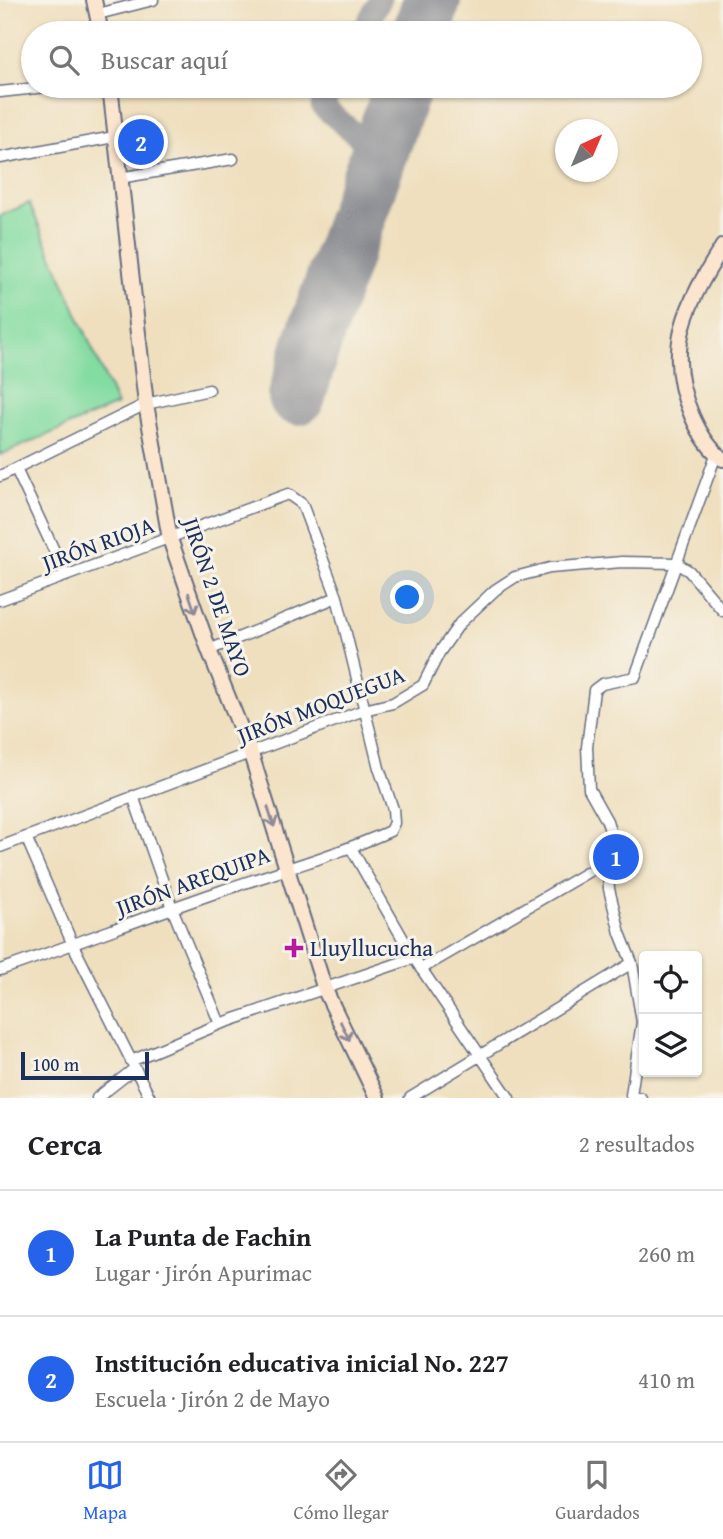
<!DOCTYPE html>
<html lang="es">
<head>
<meta charset="utf-8">
<style>
  body { margin:0; font-family:"Gentium Book Plus",serif; background:#f6f6f6; color:#202124 }
  .controls { position:absolute; right:21px; bottom:21px; display:grid; overflow:hidden; border-radius:7px; box-shadow:0 2px 5px #0004 }
  .controls button { width:63px; height:63px; display:grid; place-items:center; padding:0; border:0; border-bottom:2px solid #e0e0e0; background:#fff; color:#202124; font:35px sans-serif }
  .compass { position:absolute; left:555px; top:119px; width:63px; height:63px; border-radius:50%; background:#fff; box-shadow:0 2px 5px #0004; rotate:44deg }
  .scale { position:absolute; left:21px; bottom:18px; width:128px; box-sizing:border-box; padding-left:7px; border:4px solid #1b2f5e; border-top:0; font-size:19px; line-height:24px; white-space:nowrap; color:#1b2f5e; -webkit-text-stroke:5px #f7f3e8; paint-order:stroke }
  .you { position:absolute; left:408px; top:598px; width:24px; height:24px; margin:-18px; border:5px solid #fff; border-radius:50%; background:#1a73e8; box-shadow:0 0 0 10px #1a73e833 }
  .badge { display:grid; place-items:center; width:46px; height:46px; border-radius:50%; background:#2563eb; color:#fff; font-size:23px; font-weight:700 }
  .pin { position:absolute; translate:-50% -50%; border:4px solid #fff; box-shadow:0 2px 7px #0006 }
  .list { margin:0; padding:0; list-style:none }
  h2 { display:flex; justify-content:space-between; align-items:center; height:91px; margin:0; padding:0 28px; font-size:30px }
  h2 small { font-size:23px; font-weight:400; color:#757577 }
  .list li { display:grid; grid-template-columns:46px 1fr auto; gap:21px; align-items:center; box-sizing:border-box; height:126px; padding:0 28px; border-top:2px solid #e0e0e0 }
  .list b { display:block; font-size:26px; white-space:nowrap }
  .list p { margin:0; font-size:23px; white-space:nowrap; color:#757577 }
  .list em { font-size:23px; font-style:normal; color:#757577 }
  .icon { flex:none; width:38px; height:38px; fill:none; stroke:currentColor; stroke-width:2; stroke-linecap:round; stroke-linejoin:round }
  .map { position:relative; flex:none; width:723px; height:1098px; overflow:hidden }
  .search { position:absolute; background:#fff; box-shadow:0 2px 5px #0004; left:21px; right:21px; top:21px; height:77px; display:flex; align-items:center; gap:18px; box-sizing:border-box; padding:0 24px; border-radius:38px; color:#757577; font-size:26px }
  .sheet { height:343px; background:#fff }
  nav { display:flex; justify-content:space-around; align-items:center; box-sizing:border-box; height:98px; border-top:2px solid #e0e0e0; background:#fff; font-size:19px; color:#757577 }
  nav a { display:grid; justify-items:center; gap:4px }
  nav .on { color:#2563eb }
  .map>svg:first-child { display:block }
  .green { fill:#83dca1; stroke:#4f8680; stroke-width:2 }
  .lines { fill:none; stroke-linecap:round; stroke-linejoin:round }
  .taxiway { stroke:#85878e; stroke-width:23 }
  .runway { stroke:#85878e; stroke-width:58 }
  .street-casing { stroke:#656d80; stroke-width:13 }
  .secondary-casing { stroke:#656d80; stroke-width:18 }
  .street { stroke:#fff; stroke-width:10 }
  .secondary { stroke:#fce5cf; stroke-width:14 }
  .oneway { stroke:#8c8a96 }
  .poi-dot { fill:#b5179e; stroke:#f7f3e8; stroke-width:2.5 }
  .labels { text-anchor:middle; stroke-width:6; stroke-linejoin:round; paint-order:stroke }
  .street-label { font-size:23px; fill:#1b2f5e; stroke:#f7f3e8 }
  .poi-label { font-size:23px; fill:#1b2f5e; stroke:#f7f3e8; text-anchor:start }
</style>
</head>
<body>
<div class="map">
<svg width="723" height="1098" viewBox="0 0 723 1098">
  <rect width="100%" height="100%" fill="#f7f3e8"/>
  <filter id="ink" filterUnits="userSpaceOnUse"><feTurbulence type="fractalNoise" baseFrequency=".0143" numOctaves="2"/><feDisplacementMap in="SourceGraphic" scale="14" xChannelSelector="R" yChannelSelector="G"/><feConvolveMatrix kernelMatrix="1 2 1 2 8 2 1 2 1" color-interpolation-filters="sRGB"/></filter>
  <filter id="wash" filterUnits="userSpaceOnUse"><feTurbulence type="fractalNoise" baseFrequency=".00686" numOctaves="4" result="noise"/><feDisplacementMap in="SourceGraphic" scale="28" xChannelSelector="R" yChannelSelector="G"/><feGaussianBlur stdDeviation="1.57" result="paint"/><feColorMatrix in="noise" values="0 0 0 0 0 0 0 0 0 0 0 0 0 0 0 0 0 1.4 0 .05"/><feComposite in="paint" operator="in"/></filter>
  <g filter="url(#wash)">
    <rect width="100%" height="100%" fill="#efdfbe"/>
    <path class="green" d="M29,203L117,405L0,455V216Z"/>
    <g class="lines">
      <path class="taxiway" d="M362,33L380,0
        M333,86L322,106L379,154"/>
      <path class="runway" d="M421,33L432,0
        M297,396L312,344L403,86"/>
    </g>
  </g>
  <g filter="url(#ink)">
    <g class="lines">
      <g class="street-casing">
        <path id="street" d="M98,14L153,0
          M0,92L55,86
          M0,158L114,137
          M119,178L233,159
          M16,469L66,576
          M0,476L146,404L209,390
          M0,600L288,494L302,504L337,597L379,768L393,809L394,823L390,831C334,856 275,872 218,892C145,917 73,945 0,970
          M209,650L337,597
          M133,796L172,908L220,1024
          M26,837L73,945L150,1098
          M0,847L364,710L393,703L423,685L439,653L460,623L495,590L515,577L550,568L622,562L676,563L689,571L723,611
          M351,848L414,958L509,1098
          M421,969L612,858
          M131,1061L220,1024L414,958
          M97,1098L134,1069
          M410,1098L632,963
          M641,1098L631,1095L642,1022L632,963L620,933L609,889L608,871L613,845L611,834L607,821L589,789L587,747L594,690L602,684L635,677L716,455"/>
      </g>
      <g class="secondary-casing">
        <path id="secondary" d="M94,0L101,33
          M110,86L146,404L170,539L209,650L251,754L325,990L377,1098
          M723,246C687,303 662,349 692,416C699,432 709,449 723,459"/>
      </g>
      <use href="#street" class="street"/>
      <use href="#secondary" class="secondary"/>
    </g>
    <defs><path id="oneway-shaft" d="M-6 0H5M1.5-3L5.5 0L1.5 3" fill="none" stroke-width="1.6" stroke-linecap="round" stroke-linejoin="round" transform="scale(1.75)"/></defs>
    <g class="oneway">
      <use href="#oneway-shaft" transform="translate(192 603) rotate(71)"/>
      <use href="#oneway-shaft" transform="translate(271 817) rotate(72)"/>
      <use href="#oneway-shaft" transform="translate(345 1031) rotate(64)"/>
    </g>
  </g>
  <path class="poi-dot" d="M290.5 937.5h7v7h7v7h-7v7h-7v-7h-7v-7h7z"/>
  <g class="labels">
    <g class="street-label">
      <text transform="translate(98 544) rotate(-20)" y="8">JIRÓN RIOJA</text>
      <text transform="translate(217 597) rotate(71)" y="8">JIRÓN 2 DE MAYO</text>
      <text transform="translate(321 705) rotate(-21)" y="8">JIRÓN MOQUEGUA</text>
      <text transform="translate(193 881) rotate(-20)" y="8">JIRÓN AREQUIPA</text>
    </g>
    <g class="poi-label">
      <text x="310" y="956">Lluyllucucha</text>
    </g>
  </g>
</svg>
<div class="controls">
<button><svg class="icon" aria-label="locate" viewBox="0 0 24 24"><circle cx="12" cy="12" r="6"/><path d="M12 2v4M12 18v4M2 12h4M18 12h4"/></svg></button>
<button><svg class="icon" aria-label="layers" viewBox="0 0 24 24"><path d="M12 4l9 5-9 5-9-5zM3 14l9 5 9-5"/></svg></button>
</div>
<svg class="compass" viewBox="-18 -18 36 36"><path d="M0-13l5 13h-10z" fill="#e53935"/><path d="M0 13l5-13h-10z" fill="#757577"/></svg>
<div class="scale">100 m</div>
<div class="you"></div>
<div class="pin badge" style="left:616px;top:857px">1</div>
<div class="pin badge" style="left:141px;top:142px">2</div>
<div class="search"><svg class="icon" aria-label="search" viewBox="0 0 24 24"><circle cx="10" cy="10" r="6"/><path d="M15 15l6 6"/></svg>Buscar aquí</div>
</div>
<section class="sheet">
<h2>Cerca<small>2 resultados</small></h2>
<ul class="list">
<li><span class="badge">1</span><div><b>La Punta de Fachin</b><p>Lugar · Jirón Apurimac</p></div><em>260 m</em></li>
<li><span class="badge">2</span><div><b>Institución educativa inicial No. 227</b><p>Escuela · Jirón 2 de Mayo</p></div><em>410 m</em></li>
</ul>
</section>
<nav>
<a class="on"><svg class="icon" aria-label="map" viewBox="0 0 24 24"><path d="M3 6l6-2 6 2 6-2v14l-6 2-6-2-6 2zM9 4v14M15 6v14"/></svg>Mapa</a>
<a><svg class="icon" aria-label="directions" viewBox="0 0 24 24"><path d="M12 3l9 9-9 9-9-9zM9 14v-3h6M13 9l2 2-2 2"/></svg>Cómo llegar</a>
<a><svg class="icon" aria-label="saved" viewBox="0 0 24 24"><path d="M7 4h10v16l-5-4-5 4z"/></svg>Guardados</a>
</nav>
</body>
</html>
